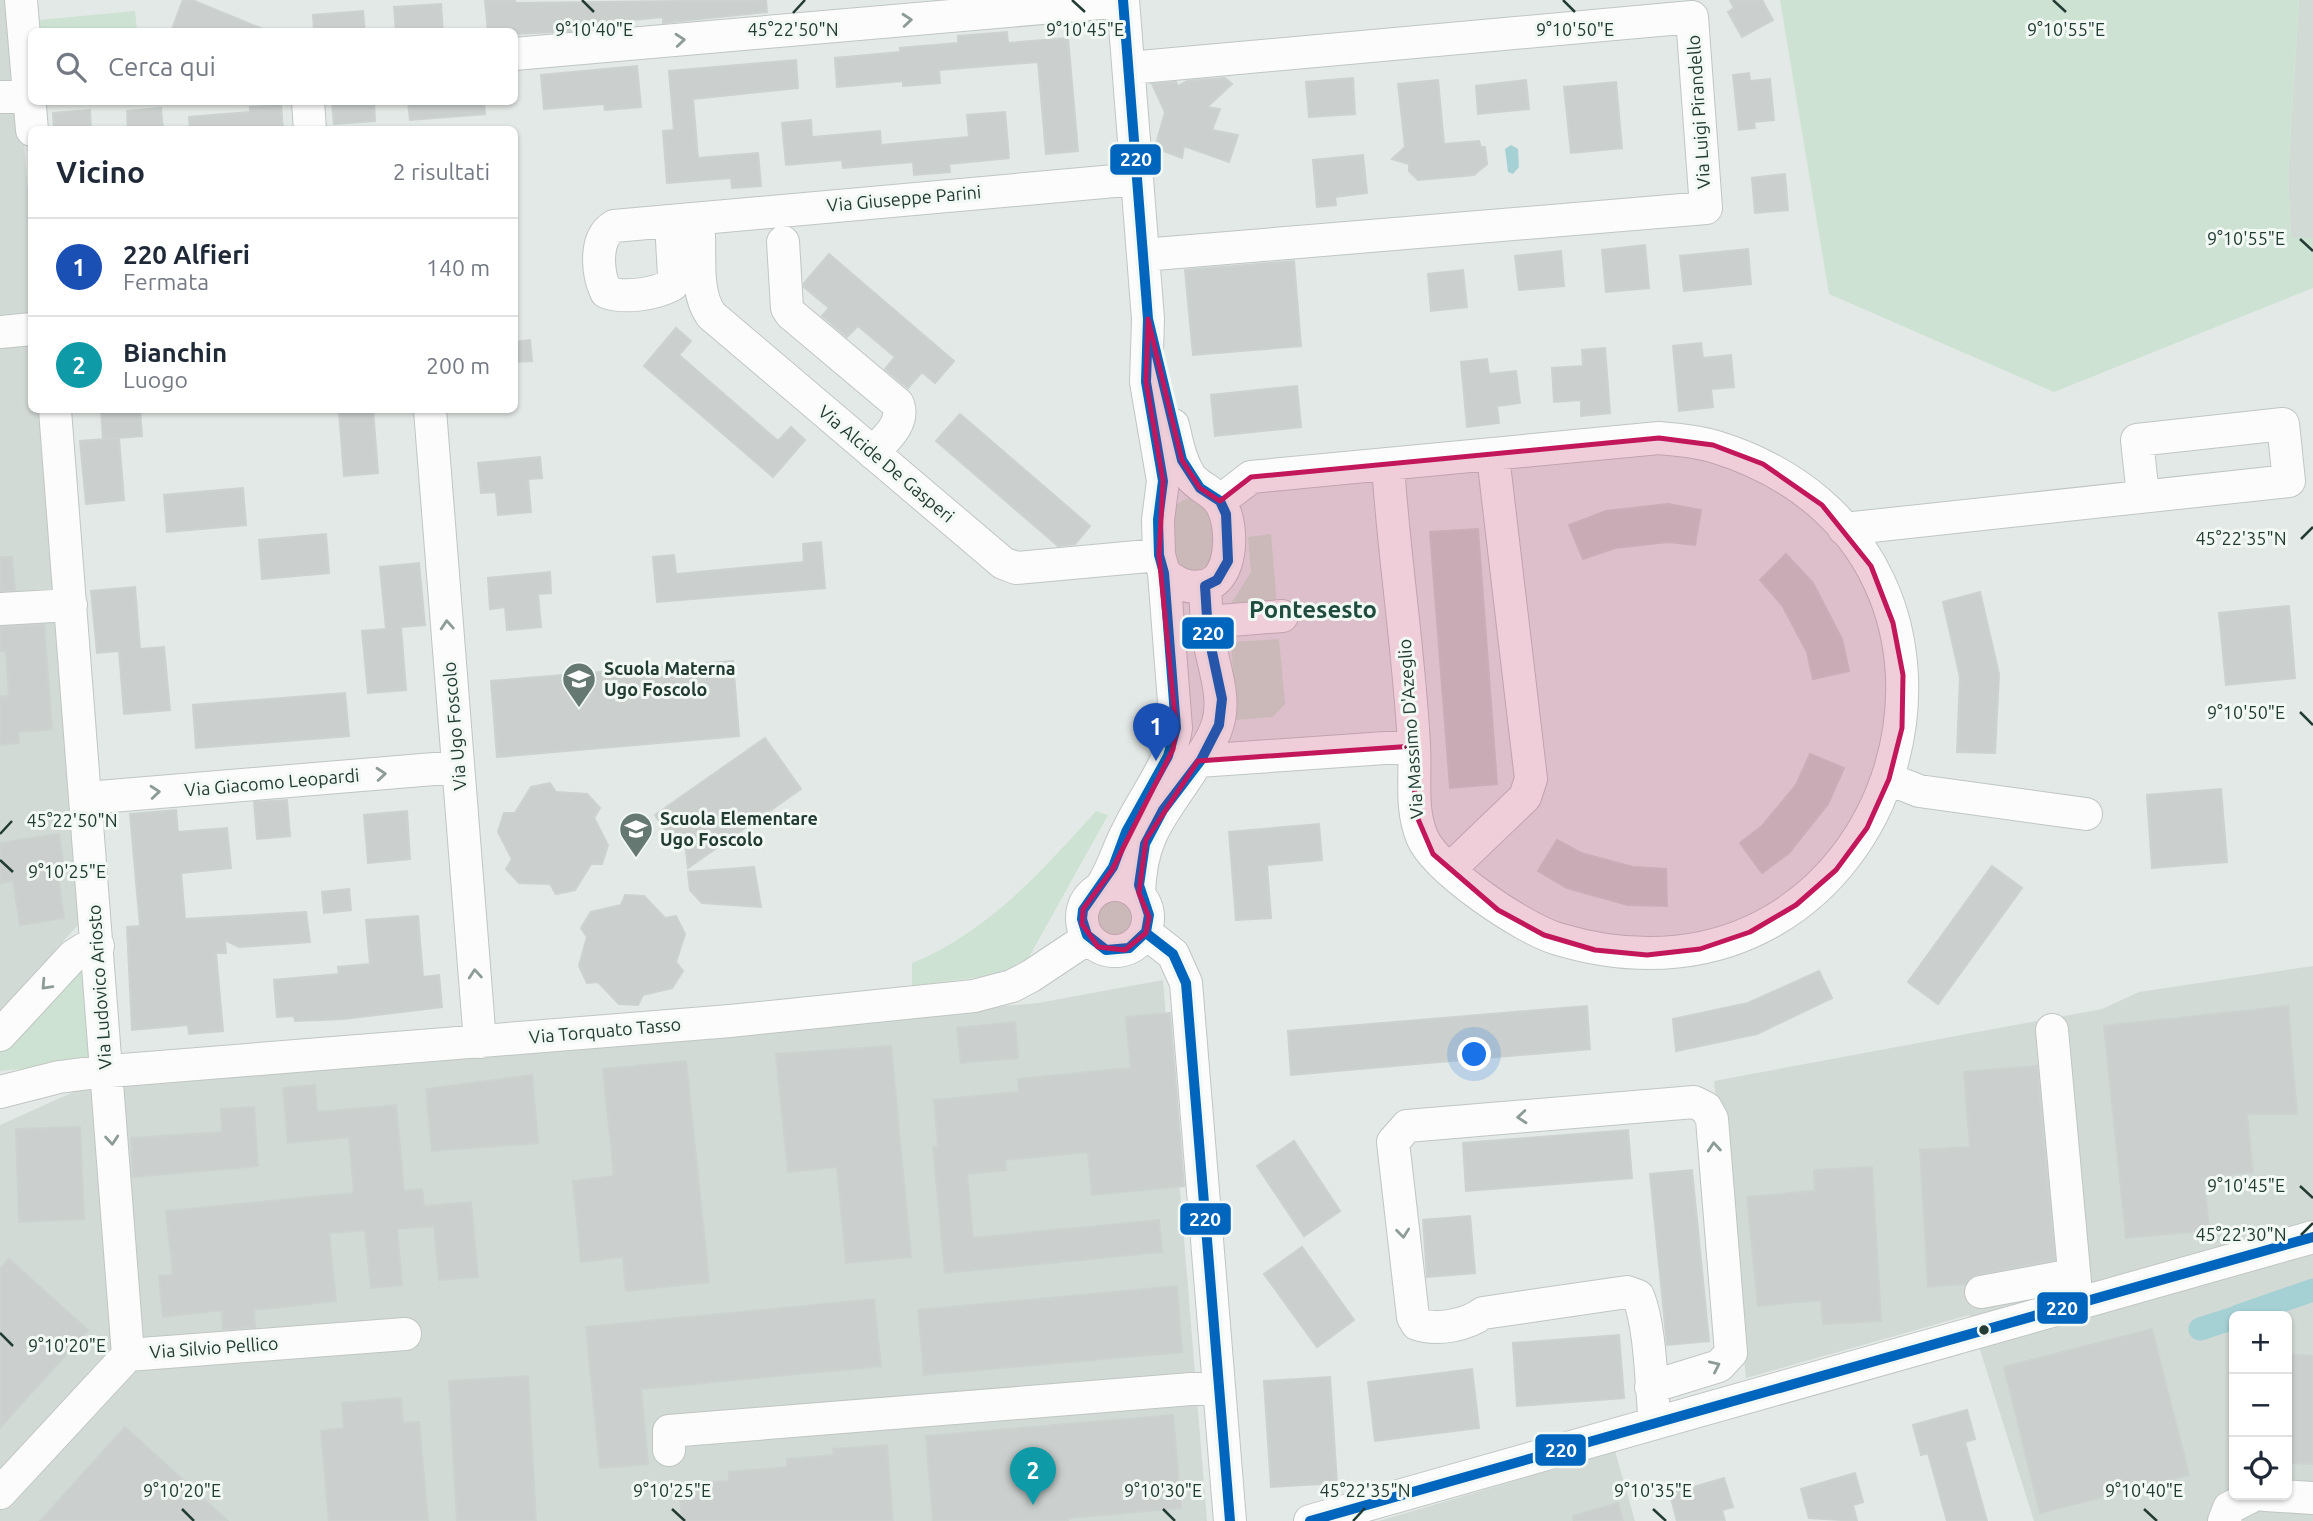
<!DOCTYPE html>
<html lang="it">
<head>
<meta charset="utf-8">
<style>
  body { margin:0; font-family:Ubuntu,sans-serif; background:#f6f6f7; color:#1f2937 }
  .controls { position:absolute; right:21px; bottom:21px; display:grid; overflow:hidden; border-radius:10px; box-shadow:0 2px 5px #0004 }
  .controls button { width:63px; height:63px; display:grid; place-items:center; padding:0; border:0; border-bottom:2px solid #e0e1e3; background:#fff; color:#1f2937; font:35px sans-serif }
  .you { position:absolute; left:1475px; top:1055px; width:24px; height:24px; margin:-18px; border:5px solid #fff; border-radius:50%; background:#1a73e8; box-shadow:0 0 0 10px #1a73e833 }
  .badge { display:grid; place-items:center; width:46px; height:46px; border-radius:50%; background:#b45309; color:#fff; font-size:23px; font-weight:700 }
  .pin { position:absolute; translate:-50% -58px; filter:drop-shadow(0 2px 4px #0008) }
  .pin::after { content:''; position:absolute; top:37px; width:24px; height:21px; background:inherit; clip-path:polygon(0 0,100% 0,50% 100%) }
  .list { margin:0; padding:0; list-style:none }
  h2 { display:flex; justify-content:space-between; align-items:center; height:91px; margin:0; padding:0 28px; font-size:30px }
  h2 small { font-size:23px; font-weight:400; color:#747a83 }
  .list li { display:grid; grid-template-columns:46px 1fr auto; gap:21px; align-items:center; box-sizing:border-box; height:98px; padding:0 28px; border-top:2px solid #e0e1e3 }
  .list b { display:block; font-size:26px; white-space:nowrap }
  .list p { margin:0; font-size:23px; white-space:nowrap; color:#747a83 }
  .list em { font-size:23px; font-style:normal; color:#747a83 }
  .icon { flex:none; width:38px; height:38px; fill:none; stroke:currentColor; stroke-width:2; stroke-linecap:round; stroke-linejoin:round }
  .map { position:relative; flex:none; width:2313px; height:1521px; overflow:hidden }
  .search { position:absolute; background:#fff; box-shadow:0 2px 5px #0004; left:28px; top:28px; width:490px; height:77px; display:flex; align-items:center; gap:18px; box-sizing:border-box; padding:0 24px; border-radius:10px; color:#747a83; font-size:26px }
  .panel { position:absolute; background:#fff; box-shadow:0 2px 5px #0004; left:28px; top:126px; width:490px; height:287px; border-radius:10px }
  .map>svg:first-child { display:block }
  .built { fill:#d2dad6; fill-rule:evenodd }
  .green { fill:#cde2d2 }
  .water { fill:#a5d1d5 }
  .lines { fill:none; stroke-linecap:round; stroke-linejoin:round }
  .canal { stroke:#a5d1d5; stroke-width:23 }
  .building { fill:#cbd0ce; stroke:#ccd2cf; stroke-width:2 }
  .minor-casing { stroke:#c0c6c3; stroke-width:34 }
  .minor { stroke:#fbfcfb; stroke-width:32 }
  .bus-1-casing { stroke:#f2f8f4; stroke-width:16 }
  .bus-1 { stroke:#0065bd; stroke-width:10 }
  .oneway { stroke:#8e9c97 }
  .marked { fill:#c2185b; fill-opacity:0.2; stroke:#c2185b; stroke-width:5; stroke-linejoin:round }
  .ticks { fill:none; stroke:#223b33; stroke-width:2.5 }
  .bus-dot { fill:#223b33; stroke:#f2f8f4; stroke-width:2.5 }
  .labels { text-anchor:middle; stroke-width:6; stroke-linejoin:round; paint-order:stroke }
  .street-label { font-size:18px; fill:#223b33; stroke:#f2f8f4 }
  .poi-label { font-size:18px; font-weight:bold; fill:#223b33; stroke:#f2f8f4; text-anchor:start }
  .district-label { font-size:24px; font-weight:bold; fill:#1f4c3f; stroke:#f2f8f4 }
  .ticks-label { font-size:18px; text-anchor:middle; fill:#223b33; stroke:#f2f8f4; stroke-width:6; stroke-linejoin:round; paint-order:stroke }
  .line-badge { stroke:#f2f8f4; stroke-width:2.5 }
  .badge-label { font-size:19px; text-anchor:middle; font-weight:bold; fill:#fff }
</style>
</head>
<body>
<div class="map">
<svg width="2313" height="1521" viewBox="0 0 2313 1521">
  <rect width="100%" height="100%" fill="#e3e9e6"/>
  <path class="built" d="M0,0H12L31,229L32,410H47L89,913L0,1011Z
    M2299,0H2313V238H2291L2288,176Z
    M2313,966V1521H2034L1969,1315L1746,1378L1714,1081L2102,1009L2139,992ZM2234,1316H2287V1495H2234Z
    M1163,980L1207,1521H0V1125L78,1090L143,1080L1038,1003Z
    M1615,1451L1635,1521H1379Z"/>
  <path class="green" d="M1780,0H2299L2288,176L2291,238H2313V288L2054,392L1829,294Z
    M135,11L137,31H40L39,20Z
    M1194,497L1201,499L1215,522L1213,563L1194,572L1174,563C1172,536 1159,503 1194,497Z
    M1271,534L1277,605L1228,608L1251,572L1248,537Z
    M1279,639L1285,704L1273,717L1236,720L1231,642Z
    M1096,811L1108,815L1029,957L1004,974L912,986V963C987,933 1043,870 1096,811Z
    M1092 918a22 22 0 1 1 44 0a22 22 0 1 1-44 0Z
    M91,966L98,1061L0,1071V1051L77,967Z"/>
  <path class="water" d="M1511,145L1518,149L1519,167L1513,174L1508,172L1505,149Z"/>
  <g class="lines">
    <path class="canal" d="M2238,1316L2313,1290
      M2200,1329L2234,1318"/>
  </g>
  <path class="building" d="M183,0H192L270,32H171Z
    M485,0H515V3L766,0L767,12L663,23V17L570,26L571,31L514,34L488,32Z
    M1730,0H1762L1773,20L1742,37L1728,12L1734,8Z
    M441,4L443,32H396L394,7Z
    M363,11L365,32H314L313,15Z
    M1007,32L1008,43L1068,38L1078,151L1046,154L1038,62L939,70L940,83L903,86V81L837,87L835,58L900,52V48L958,43V36Z
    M796,60L798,88L693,99L698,158L758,153L761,186L732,188L731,178L667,183L663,131L674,130L669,71Z
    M637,66L641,107L605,110L604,104L544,109L541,75Z
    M1749,73L1750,81L1770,79L1774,120L1754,122L1755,128L1739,130L1733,75Z
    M1225,78L1232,84L1207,107L1220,109L1212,130L1238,135L1229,162L1184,146L1182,158L1155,148L1165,112L1152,84L1176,82L1178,86L1187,81Z
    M1353,78L1355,114L1309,117L1306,82Z
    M1438,80L1444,144L1479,141L1481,147H1485L1487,164L1474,175L1418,180L1409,171V164L1392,159L1405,147L1398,84Z
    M1526,80L1529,109L1478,114L1476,86Z
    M1616,82L1622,148L1571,153L1564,87Z
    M332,102H374L375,121L334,124Z
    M408,102H484L485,114L410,120Z
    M281,105L283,130H190L189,117L250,112V107Z
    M161,108L163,130H128L127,111Z
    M90,110L91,130H54L53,113Z
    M1005,112L1009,158L949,164L950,172L914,175L913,162L843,168L842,160L786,165L782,123L811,120L812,137L880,131L881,145L969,137L967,115Z
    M1363,155L1367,193L1335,197L1336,205L1317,207L1313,160Z
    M1785,174L1788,210L1755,213L1752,178Z
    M1645,245L1649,288L1606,292L1602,250Z
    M1748,249L1751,284L1684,291L1680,256Z
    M1561,251L1564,286L1519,290L1515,256Z
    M829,254L954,361L935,383L922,372L908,388L885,369L895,357L858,326L847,337L822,316L829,308L804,287V283Z
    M1294,261L1301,346L1193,355L1185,270Z
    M1463,270L1467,307L1431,311L1428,274Z
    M676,328L691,341L679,355L778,441L791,427L805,440L773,477L644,366Z
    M530,340L532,361L514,362V342Z
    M1701,343L1703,358L1731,355L1734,387L1711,389L1713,407L1679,411L1673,346Z
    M1605,348L1610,413L1581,416V400L1554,402L1552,368L1583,366L1582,350Z
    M1487,359L1489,374L1516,371L1520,403L1497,406L1499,423L1467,427L1461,362Z
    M1297,386L1301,427L1215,436L1211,395Z
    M101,410H140L142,436L103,439Z
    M373,410L378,473L344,476L339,411Z
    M960,414L1090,526L1075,544L1058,546L936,441Z
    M119,438L124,500L86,504L80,441Z
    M540,457L542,478L528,479L531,512L498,515L496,492L481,493L478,463Z
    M243,488L246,525L167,532L164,495Z
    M1668,504L1701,510L1695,545L1668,542L1615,548L1583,559L1569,525L1606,511Z
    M1478,529L1497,784L1450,788L1430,532Z
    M326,534L329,573L262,579L259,540Z
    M821,542L825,588L657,602L653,557L674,555L676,574L804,562L803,544Z
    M1786,554L1813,583L1842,639L1849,671L1813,679L1807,652L1782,605L1760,580Z
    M0,557H12L15,590L0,591Z
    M419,563L425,625L401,627L406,690L368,693L362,631L386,629L380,567Z
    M550,572L551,593L538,594L541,627L507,630L505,607L490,609L488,578Z
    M135,587L140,649L164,647L170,710L124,714L119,651L97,653L91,591Z
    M1980,592L1999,674L1995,753L1957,752L1960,677L1943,602Z
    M2289,606L2295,678L2226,685L2219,613Z
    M41,625H44L52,729L18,732L19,743L0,745V697L9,696L6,651H0V627Z
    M733,661L739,736L497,757L491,681Z
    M345,693L349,736L196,748L193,705Z
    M765,738L801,789L688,868L685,843L678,848L655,815Z
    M1810,754L1844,768L1828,804L1789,853L1762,873L1740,843L1762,826L1796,785Z
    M550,783L556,792L587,794L600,808L594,818L608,845L602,864H591L575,890L556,894L550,884L519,883L506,869L512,859L498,832L504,813H515L531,787Z
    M2221,789L2227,862L2152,868L2147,795Z
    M287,800L290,836L257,839L254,802Z
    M176,810L178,832L227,828L231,868L181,873L185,919L306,912L310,942L239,947L225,940L226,953H216L223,1031L189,1034L188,1025L132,1030L127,927L140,926L130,814Z
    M407,811L410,859L368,863L364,815Z
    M1319,824L1322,860L1267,865L1271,918L1236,920L1229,832Z
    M59,834L65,875L58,876L64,918L20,925L13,881L0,883V843Z
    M1557,840L1581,853L1633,867L1666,869L1667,906L1628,905L1567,888L1538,871Z
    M1992,866L2022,888L1938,1004L1908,982Z
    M754,867L761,907L702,903L690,890L688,872Z
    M349,889L351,910L324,913L322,892Z
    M625,895L644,896L665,918L676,916L685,934L676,962L683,971L672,988L643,995L638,1005L619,1004L598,982L587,983L579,966L587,937L581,928L591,912L621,905Z
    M418,916L423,977L439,975L442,1007L343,1019L295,1021L294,1016L277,1017L274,980L339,974L338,967L370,964L366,920Z
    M1819,971L1832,998L1757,1034L1676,1051L1673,1019L1748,1003Z
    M1587,1006L1590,1049L1291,1075L1288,1031Z
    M2288,1006L2297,1114H2247L2253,1172L2204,1178L2209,1230L2126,1238L2104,1026Z
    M1170,1013L1184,1186L1092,1195L1088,1152L1005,1160L1006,1170L967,1174L973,1238L1159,1220L1162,1252L945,1273L933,1147L938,1146L934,1100L1019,1092L1018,1079L1131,1068L1126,1017Z
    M1015,1022L1018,1058L961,1063L957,1028Z
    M891,1046L911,1257L846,1263L837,1167L788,1172L776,1054Z
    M686,1061L709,1282L626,1291L623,1257L581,1262L573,1181L614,1176L603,1069Z
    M2037,1066L2055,1260L1978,1274L1965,1284L1928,1287L1920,1150L1970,1147L1964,1072Z
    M532,1075L538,1143L432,1151L426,1089Z
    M315,1085L317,1112L396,1105L404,1191L422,1189L424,1206L471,1202L478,1277L439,1280L434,1226L397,1229L402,1285L371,1288L365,1230L329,1233L336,1301L254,1310L255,1327L223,1329L222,1310L163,1317L159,1276L173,1275L166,1211L354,1193L349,1137L288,1143L283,1088Z
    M254,1107L258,1166L133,1177L131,1138L222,1132L221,1109Z
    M80,1127L84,1219L19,1222L16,1129Z
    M1628,1130L1632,1178L1466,1191L1463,1143Z
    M1294,1141L1340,1211L1304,1236L1257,1166Z
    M1872,1167L1881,1321L1823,1324L1821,1300L1758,1306L1747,1197L1815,1191L1814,1170Z
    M1692,1170L1709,1341L1667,1345L1650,1174Z
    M1470,1216L1475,1273L1427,1277L1423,1220Z
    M1302,1247L1354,1320L1317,1347L1264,1274Z
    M9,1259L88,1330L0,1428V1269Z
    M1177,1286L1182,1352L924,1375L918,1310Z
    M874,1299L881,1366L641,1389L648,1464L600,1468L586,1327Z
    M2152,1329L2189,1475L2040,1513L2004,1367Z
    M1619,1335L1624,1398L1517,1406L1513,1343Z
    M2287,1354L2313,1356V1464L2287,1463Z
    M1472,1369L1479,1428L1375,1441L1368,1382Z
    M528,1376L536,1521H457L449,1381Z
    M1330,1377L1337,1483L1271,1487L1264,1381Z
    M401,1398L403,1423L419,1422L428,1521H329L321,1431L344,1428L342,1403Z
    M1967,1410L1975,1439L1965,1442L1987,1521H1947L1928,1453L1921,1455L1913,1425Z
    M1173,1415L1181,1508L1068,1518V1521H933L926,1436Z
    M125,1427L228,1521H40Z
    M887,1445L893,1521H682L679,1485L729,1481V1472L787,1467V1459L834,1455L833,1449Z
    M1855,1473L1863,1502L1853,1505L1857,1521L1809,1518L1801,1489Z
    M1724,1478L1733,1507L1722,1510L1725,1521H1677L1670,1494Z
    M1618,1503L1623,1521H1574L1573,1516Z"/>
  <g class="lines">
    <g class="minor-casing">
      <path id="minor" d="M21,0L32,130
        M514,54L1123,1
        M1129,68L1692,17L1706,208L1143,255
        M0,97L32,95
        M308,102L310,130
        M671,222L674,276L672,285C655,294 624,299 606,292C597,272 594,238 614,226L1137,179
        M699,236C700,263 696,293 711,315L1003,563L1016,568L1159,555
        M783,242L787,308L791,314L898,404C905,424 885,439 873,453
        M0,332L32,329
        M55,410L128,1355
        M430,410L480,1042
        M1220,501L1251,477L1659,438C1678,440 1698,441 1716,447C2047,550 1901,1042 1558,939C1523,929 1436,870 1422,837C1410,808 1416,776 1414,745C1409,651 1394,558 1388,465
        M1844,529L2289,481L2283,424L2137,440L2143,496
        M1164,573C1176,583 1187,589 1203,586C1234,581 1234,525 1221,504C1214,491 1199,488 1190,476C1180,460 1177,442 1173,425
        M0,609L71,605
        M1207,622L1282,616
        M1198,761L1414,746
        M1889,779L1919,791L2086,814
        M87,798L458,767
        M1450,869L1525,797L1531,779L1493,456
        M1082 918a33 33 0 1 1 66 0a33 33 0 1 1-66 0Z
        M1101,887C1113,869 1117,851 1127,832C1143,797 1170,767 1176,728L1164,573L1159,555L1158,520L1163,481L1146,382L1148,319L1123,0
        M1139,893C1141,832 1164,814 1195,765C1204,751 1214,739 1218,723C1226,696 1213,666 1209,639C1206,622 1206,604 1205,586
        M1146,933L1173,954L1186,983L1230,1521
        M2052,1030L2077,1304
        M0,1035L73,956L84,949L98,946
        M0,1092L59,1077L98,1072L730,1021L974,996L1012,986L1031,976L1088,938
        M1981,1292L2073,1275
        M1651,1387L1719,1366L1731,1353L1712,1119L1706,1108L1694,1102L1407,1126L1393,1142L1413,1317L1417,1324C1437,1331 1467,1325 1483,1313L1627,1292L1638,1296C1651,1327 1651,1387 1655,1423
        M669,1450V1431L1216,1387
        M0,1493L128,1355L405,1334
        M2265,1495L2313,1498
        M1310,1521L2313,1237
        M2224,1521L2229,1508L2254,1495"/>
    </g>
    <use href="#minor" class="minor"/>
    <g class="bus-1-casing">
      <path id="bus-1" d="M1123,0L1148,319
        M1148,319L1182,460L1200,488L1220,501L1226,514L1228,561L1217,580L1205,586L1208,633L1222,699L1219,725L1201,760L1163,810L1145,844L1139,885L1149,915L1146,932L1129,948L1106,950L1087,935L1082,919L1083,910L1113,867L1126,832L1168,756L1176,728L1164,573L1159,555L1158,520L1163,481L1146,382Z
        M1146,933L1173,954L1186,983L1230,1521
        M1310,1521L2313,1237"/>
    </g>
    <use href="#bus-1" class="bus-1"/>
  </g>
  <defs><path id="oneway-chevron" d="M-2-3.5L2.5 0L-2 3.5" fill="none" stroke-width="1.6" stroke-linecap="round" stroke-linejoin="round" transform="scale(1.75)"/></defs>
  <g class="oneway">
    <use href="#oneway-chevron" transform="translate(907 20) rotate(-5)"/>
    <use href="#oneway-chevron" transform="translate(680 40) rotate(-5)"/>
    <use href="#oneway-chevron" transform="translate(447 625) rotate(-94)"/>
    <use href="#oneway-chevron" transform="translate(381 774) rotate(-5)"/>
    <use href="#oneway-chevron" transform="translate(155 792) rotate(-5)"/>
    <use href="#oneway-chevron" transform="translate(475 974) rotate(-95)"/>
    <use href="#oneway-chevron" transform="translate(46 985) rotate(133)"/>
    <use href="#oneway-chevron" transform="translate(1522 1117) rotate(175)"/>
    <use href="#oneway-chevron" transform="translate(112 1140) rotate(85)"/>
    <use href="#oneway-chevron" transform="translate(1714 1147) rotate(-95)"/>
    <use href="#oneway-chevron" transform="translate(1403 1233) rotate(84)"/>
    <use href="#oneway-chevron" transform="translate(1715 1366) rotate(-25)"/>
  </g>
  <path class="marked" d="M1148,319L1182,460L1200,488L1220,501L1251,477L1659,438L1713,445L1763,464L1822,505L1871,566L1893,623L1903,675L1902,728L1889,779L1867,828L1836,870L1796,905L1750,932L1700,949L1647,955L1595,950L1544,935L1498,910L1433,854L1415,812L1414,746L1198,761L1146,840L1139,893L1149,917L1146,933L1125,950L1098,947L1082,924L1083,909L1112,870L1173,749L1176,728L1159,555L1163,481L1146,382Z"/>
  <path class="ticks" d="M582,0L594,12M1072,0L1085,12M1563,0L1575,12M2053,0L2066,12M793,13L805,0M2300,239L2313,251M2301,539L2313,527M2300,712L2313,725M0,834L12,821M0,860L13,872M2300,1186L2313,1198M2301,1235L2313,1223M0,1333L13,1346M182,1509L194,1521M672,1509L685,1521M1163,1509L1175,1521M1653,1509L1666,1521M2144,1509L2157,1521M1353,1521L1365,1508"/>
  <defs>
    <g id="school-pin" transform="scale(1.75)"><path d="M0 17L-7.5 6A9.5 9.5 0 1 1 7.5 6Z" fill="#667872" stroke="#f2f8f4"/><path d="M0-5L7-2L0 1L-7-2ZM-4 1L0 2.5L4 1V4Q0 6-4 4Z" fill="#fff"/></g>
  </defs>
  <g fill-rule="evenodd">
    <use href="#school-pin" x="579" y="679"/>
    <use href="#school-pin" x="636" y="829"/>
  </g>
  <circle class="bus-dot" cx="1984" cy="1330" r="6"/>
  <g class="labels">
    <g class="street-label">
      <text transform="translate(1699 112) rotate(-94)" y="6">Via Luigi Pirandello</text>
      <text transform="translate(904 199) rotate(-5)" y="6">Via Giuseppe Parini</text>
      <text transform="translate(886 464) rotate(40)" y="6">Via Alcide De Gasperi</text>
      <text transform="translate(455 726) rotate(-95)" y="6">Via Ugo Foscolo</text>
      <text transform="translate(1411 729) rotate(-94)" y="6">Via Massimo D'Azeglio</text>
      <text transform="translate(272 783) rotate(-5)" y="6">Via Giacomo Leopardi</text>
      <text transform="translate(100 987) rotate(-94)" y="6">Via Ludovico Ariosto</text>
      <text transform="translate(605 1031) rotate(-5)" y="6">Via Torquato Tasso</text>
      <text transform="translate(214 1348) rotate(-4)" y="6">Via Silvio Pellico</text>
    </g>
    <g class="poi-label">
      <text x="604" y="675">Scuola Materna<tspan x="604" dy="21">Ugo Foscolo</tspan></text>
      <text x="660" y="825">Scuola Elementare<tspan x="660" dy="21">Ugo Foscolo</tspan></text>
    </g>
    <g class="district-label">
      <text x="1313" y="618">Pontesesto</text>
    </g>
  </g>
  <g class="ticks-label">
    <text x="594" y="36">9°10'40"E</text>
    <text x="1085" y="36">9°10'45"E</text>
    <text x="1575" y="36">9°10'50"E</text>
    <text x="2066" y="36">9°10'55"E</text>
    <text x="793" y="36">45°22'50"N</text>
    <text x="2246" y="245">9°10'55"E</text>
    <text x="2241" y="545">45°22'35"N</text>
    <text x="2246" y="719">9°10'50"E</text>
    <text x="72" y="827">45°22'50"N</text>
    <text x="67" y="878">9°10'25"E</text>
    <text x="2246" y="1192">9°10'45"E</text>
    <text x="2241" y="1241">45°22'30"N</text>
    <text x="67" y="1352">9°10'20"E</text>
    <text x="1365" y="1497">45°22'35"N</text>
    <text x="182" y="1497">9°10'20"E</text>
    <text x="672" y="1497">9°10'25"E</text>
    <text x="1163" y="1497">9°10'30"E</text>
    <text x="1653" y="1497">9°10'35"E</text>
    <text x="2144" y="1497">9°10'40"E</text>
  </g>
  <g class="line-badge">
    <rect x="1109" y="143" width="53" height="33" rx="7" fill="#0065bd"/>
    <rect x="1181" y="616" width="54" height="34" rx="7" fill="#0065bd"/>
    <rect x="1179" y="1202" width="53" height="34" rx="7" fill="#0065bd"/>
    <rect x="2036" y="1291" width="53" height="34" rx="7" fill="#0065bd"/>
    <rect x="1534" y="1433" width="53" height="34" rx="7" fill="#0065bd"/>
  </g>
  <g class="badge-label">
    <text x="1136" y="166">220</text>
    <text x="1208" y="640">220</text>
    <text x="1205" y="1226">220</text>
    <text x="2062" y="1315">220</text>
    <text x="1561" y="1457">220</text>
  </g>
</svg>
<div class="controls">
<button>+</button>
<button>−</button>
<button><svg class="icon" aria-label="locate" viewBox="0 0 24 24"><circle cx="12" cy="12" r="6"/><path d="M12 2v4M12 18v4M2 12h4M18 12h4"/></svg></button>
</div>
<div class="you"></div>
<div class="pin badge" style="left:1156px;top:761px;background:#1a4fb4">1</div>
<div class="pin badge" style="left:1033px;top:1505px;background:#0f9aa8">2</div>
<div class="search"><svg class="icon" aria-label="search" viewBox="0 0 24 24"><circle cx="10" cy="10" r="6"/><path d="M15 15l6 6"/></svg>Cerca qui</div>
<section class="panel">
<h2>Vicino<small>2 risultati</small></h2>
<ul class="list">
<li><span class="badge" style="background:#1a4fb4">1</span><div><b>220 Alfieri</b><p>Fermata</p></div><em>140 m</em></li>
<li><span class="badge" style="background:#0f9aa8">2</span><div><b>Bianchin</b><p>Luogo</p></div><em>200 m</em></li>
</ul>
</section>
</div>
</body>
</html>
